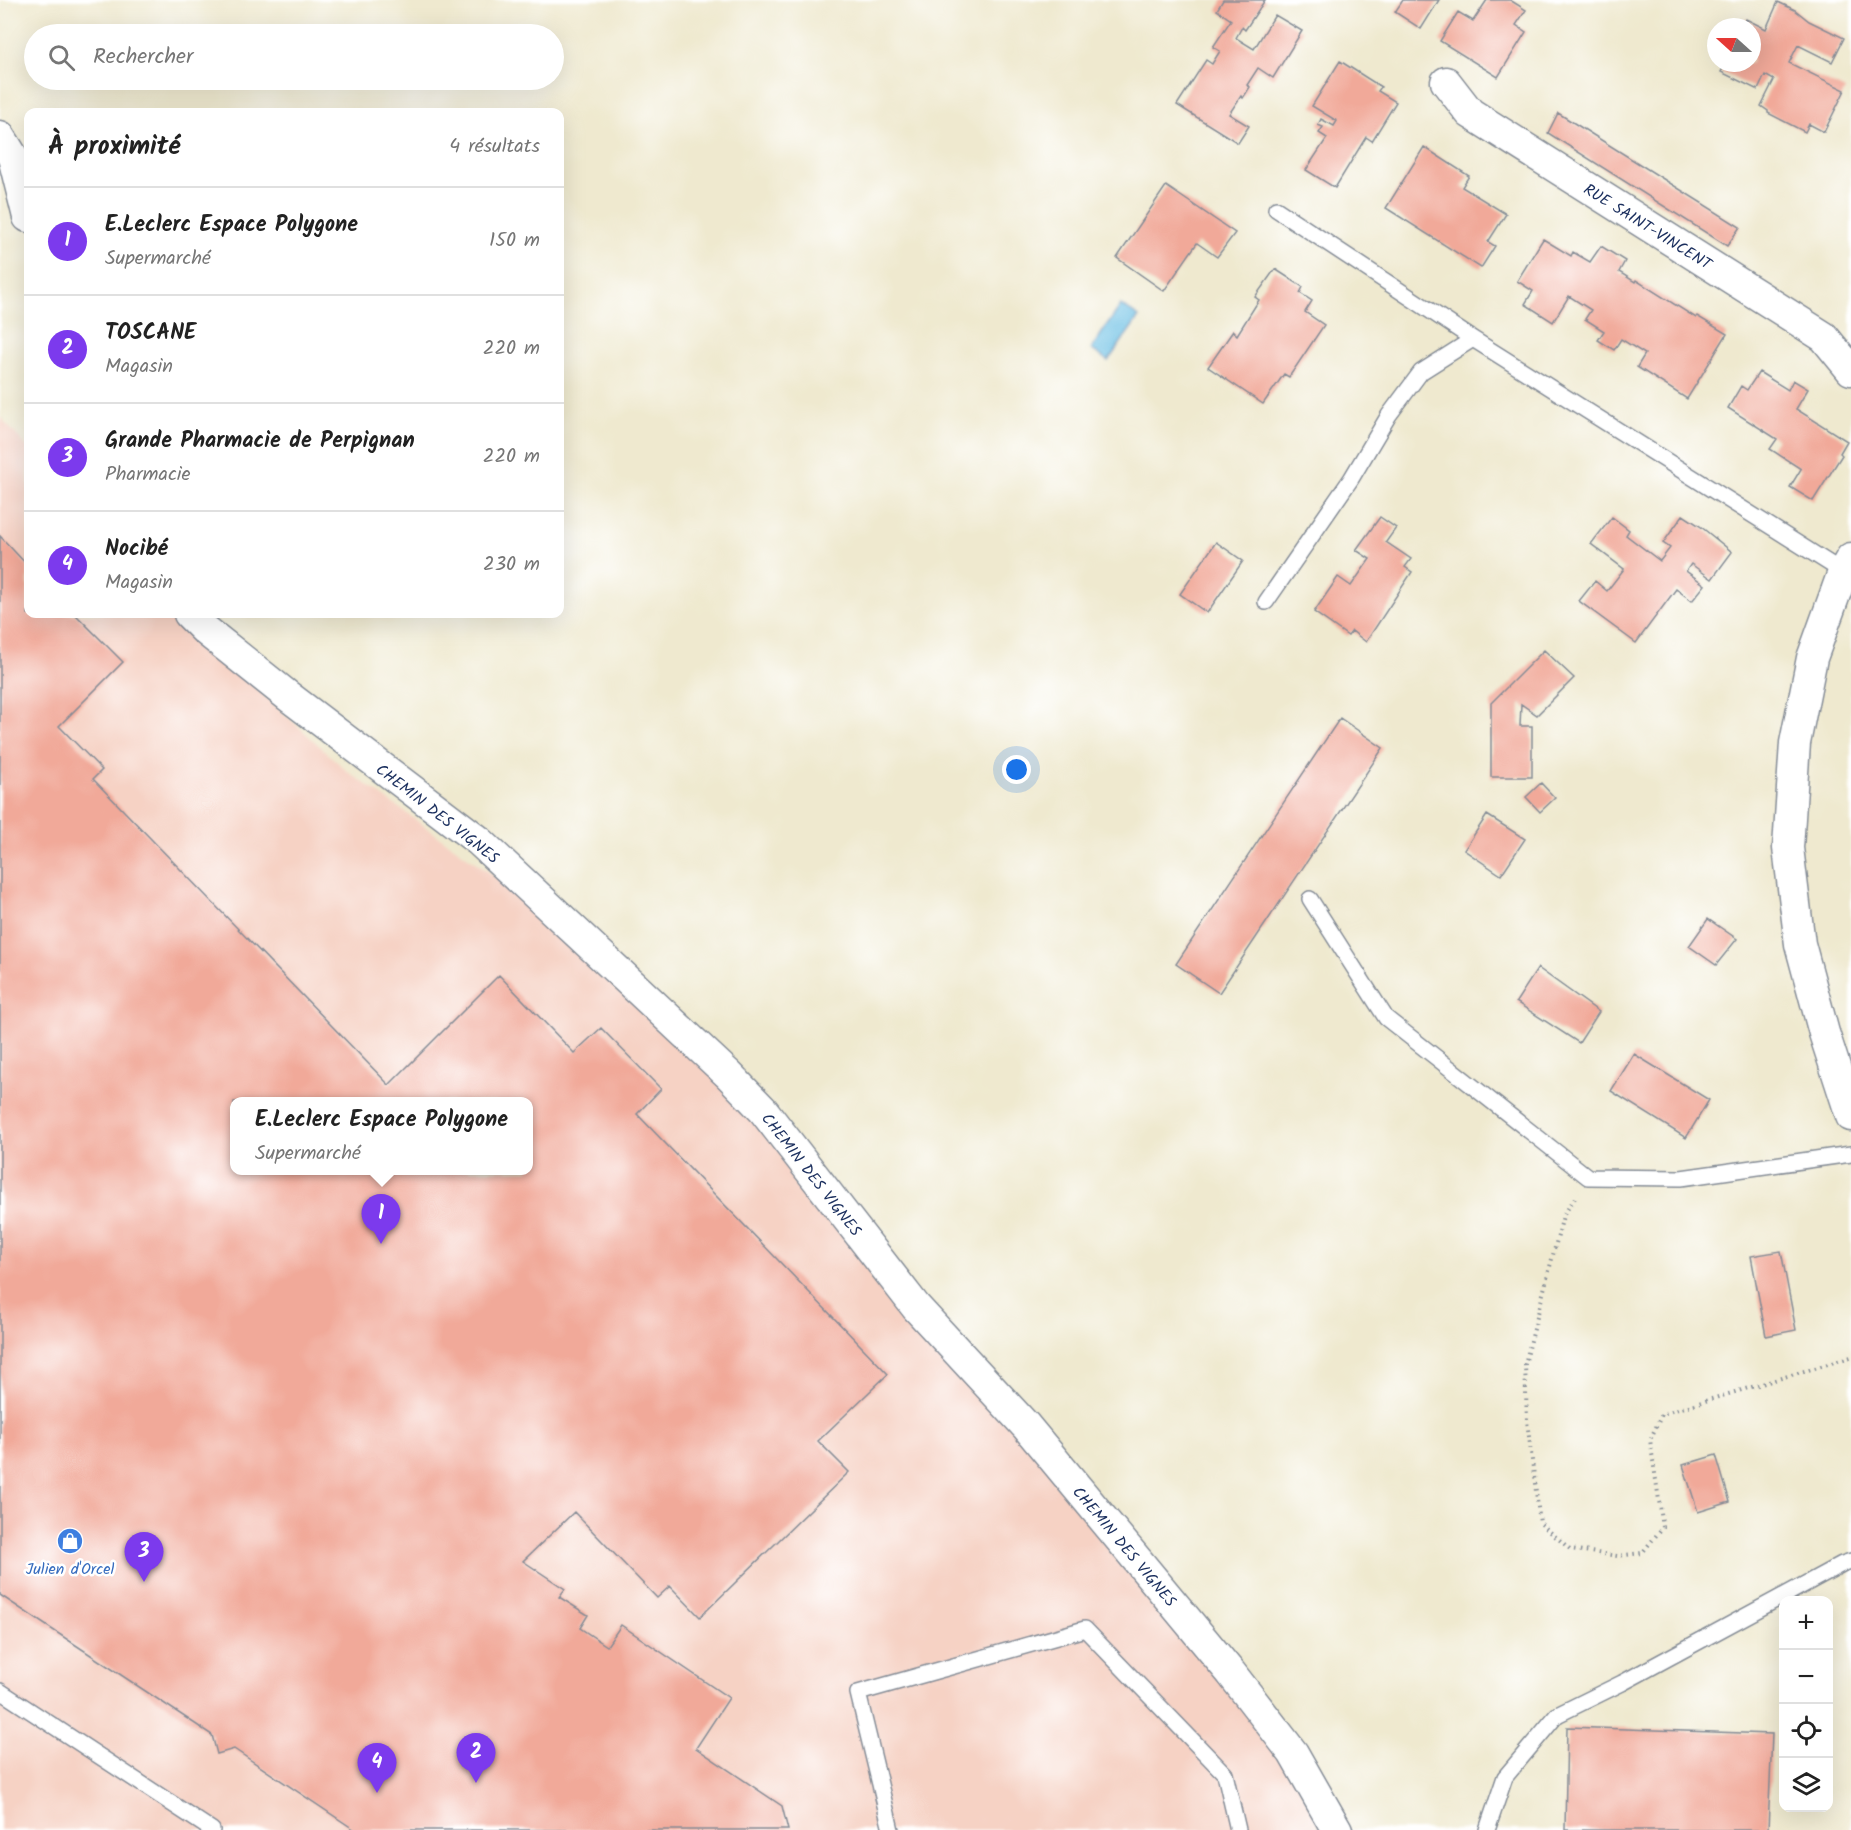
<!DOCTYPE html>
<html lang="fr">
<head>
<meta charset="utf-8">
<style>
  body { margin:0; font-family:Kalam,sans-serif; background:#f6f6f6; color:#222 }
  .controls { position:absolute; right:18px; bottom:18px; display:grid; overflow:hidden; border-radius:12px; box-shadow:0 6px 24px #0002 }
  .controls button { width:54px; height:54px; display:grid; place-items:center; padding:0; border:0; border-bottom:2px solid #e0e0e0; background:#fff; color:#222; font:30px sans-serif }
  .compass { position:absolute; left:1707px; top:18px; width:54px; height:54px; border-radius:50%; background:#fff; box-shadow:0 6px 24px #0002; rotate:291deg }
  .you { position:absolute; left:1017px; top:770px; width:21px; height:21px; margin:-15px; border:4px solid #fff; border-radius:50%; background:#1a73e8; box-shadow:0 0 0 9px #1a73e833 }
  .badge { display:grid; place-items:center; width:39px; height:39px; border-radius:50%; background:#7c3aed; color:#fff; font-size:20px; font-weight:700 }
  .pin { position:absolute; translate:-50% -50px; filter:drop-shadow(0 2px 3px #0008) }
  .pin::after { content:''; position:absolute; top:32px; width:21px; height:18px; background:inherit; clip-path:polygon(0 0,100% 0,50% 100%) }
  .popup { position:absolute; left:230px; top:1097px; width:303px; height:78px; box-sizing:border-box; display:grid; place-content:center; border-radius:12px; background:#fff; filter:drop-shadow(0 2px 4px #0005); font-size:20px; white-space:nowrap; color:#767676 }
  .popup b { font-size:22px; color:#222 }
  .popup::after { content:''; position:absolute; left:50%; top:100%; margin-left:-12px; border:12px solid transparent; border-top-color:#fff }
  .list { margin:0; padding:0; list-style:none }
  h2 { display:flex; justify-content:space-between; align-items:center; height:78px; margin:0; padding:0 24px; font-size:26px }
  h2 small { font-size:20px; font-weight:400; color:#767676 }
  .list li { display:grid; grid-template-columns:39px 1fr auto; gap:18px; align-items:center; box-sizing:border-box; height:108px; padding:0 24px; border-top:2px solid #e0e0e0 }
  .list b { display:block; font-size:22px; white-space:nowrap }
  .list p { margin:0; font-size:20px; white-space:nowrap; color:#767676 }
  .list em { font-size:20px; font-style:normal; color:#767676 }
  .icon { flex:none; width:33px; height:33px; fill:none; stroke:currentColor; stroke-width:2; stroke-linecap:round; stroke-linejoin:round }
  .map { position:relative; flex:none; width:1851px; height:1830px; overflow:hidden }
  .search { position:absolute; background:#fff; box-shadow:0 6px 24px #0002; left:24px; top:24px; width:540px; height:66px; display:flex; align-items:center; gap:15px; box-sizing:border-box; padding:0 21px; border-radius:33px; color:#767676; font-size:22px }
  .panel { position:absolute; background:#fff; box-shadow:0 6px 24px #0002; left:24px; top:108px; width:540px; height:510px; border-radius:12px }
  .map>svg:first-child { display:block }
  .built { fill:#f6d2c4; fill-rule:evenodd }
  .water { fill:#66bde3; stroke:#4076a0; stroke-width:1.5 }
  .building { fill:#f1a999; fill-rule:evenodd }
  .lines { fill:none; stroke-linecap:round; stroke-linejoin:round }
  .lane-casing { stroke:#858c96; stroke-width:18 }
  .street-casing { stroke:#858c96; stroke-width:33 }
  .path { stroke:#858c96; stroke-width:4; stroke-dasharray:1.5 4.5; stroke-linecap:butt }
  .lane { stroke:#fff; stroke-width:15 }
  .street { stroke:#fff; stroke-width:30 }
  .labels { text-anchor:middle; stroke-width:5; stroke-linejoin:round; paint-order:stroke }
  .street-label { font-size:16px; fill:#1b2f5e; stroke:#fff }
  .shop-label { font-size:16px; fill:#366cbe; stroke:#fff }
</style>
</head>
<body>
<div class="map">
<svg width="1851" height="1830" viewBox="0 0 1851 1830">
  <rect width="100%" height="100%" fill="#fff"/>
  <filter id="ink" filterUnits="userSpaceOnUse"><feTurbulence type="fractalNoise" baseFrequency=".0167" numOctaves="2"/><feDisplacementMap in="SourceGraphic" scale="12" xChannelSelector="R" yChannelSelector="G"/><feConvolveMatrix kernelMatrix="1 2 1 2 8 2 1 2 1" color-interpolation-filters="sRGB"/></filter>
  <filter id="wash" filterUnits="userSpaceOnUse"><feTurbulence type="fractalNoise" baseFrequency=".008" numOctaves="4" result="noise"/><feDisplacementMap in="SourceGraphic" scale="24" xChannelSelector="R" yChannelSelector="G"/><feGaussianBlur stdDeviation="1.35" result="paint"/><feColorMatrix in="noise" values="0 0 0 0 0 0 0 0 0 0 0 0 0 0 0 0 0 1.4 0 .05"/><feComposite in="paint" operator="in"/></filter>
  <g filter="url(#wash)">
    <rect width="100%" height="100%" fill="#efe9cf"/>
    <path class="built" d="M0,417L28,448V614H181L220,655L347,771L544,911L809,1170L1269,1736L1325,1830H0ZM234,1102H528V1170H234Z"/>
    <path class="water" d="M1121,305L1139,317L1108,361L1091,349Z"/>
    <g id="blocks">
      <path class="building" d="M1223,0H1265L1245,30L1242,27L1236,38L1254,49L1275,15L1302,31L1273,78L1258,68L1247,85L1250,87L1243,98L1241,96L1229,114L1249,126L1238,143L1177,105L1206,60L1212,64L1220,51L1213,47L1231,20L1217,10Z
        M1403,0H1439L1421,29L1395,12Z
        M1487,0H1510L1526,10L1516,25L1526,32L1498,77L1440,41L1458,12L1473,21Z
        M1778,2L1795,10L1809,21L1844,38L1832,62L1798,45L1789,63L1845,90L1824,132L1809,124L1805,132L1768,113V111L1761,106L1774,80L1765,75L1758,90L1721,72L1726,63H1752V27H1743L1746,19L1766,29Z
        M1340,61L1381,87L1378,91L1396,102L1372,141L1366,137L1335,188L1306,170L1327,138L1319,133L1323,127L1318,125L1321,119L1334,126L1337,121L1312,106Z
        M1558,113L1740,227L1727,246L1548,133Z
        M1424,147L1469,176L1462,187L1506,214L1488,242L1495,246L1481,268L1386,208Z
        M1166,186L1235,233L1217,257L1197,243L1164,291L1117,258Z
        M1543,239L1571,256L1573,252L1590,262L1601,246L1625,261L1619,272L1635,282L1636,280L1696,318L1697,316L1727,334L1687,399L1637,367L1645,354L1621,339L1614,350L1598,340L1604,331L1585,319L1591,310L1569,296L1553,322L1525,304L1533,291L1517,281Z
        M1275,269L1303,287L1300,293L1312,301L1305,312L1324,325L1289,377L1284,374L1263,404L1208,367L1233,331L1237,335L1259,300L1255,297Z
        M1759,372L1788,390L1793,380L1808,389L1796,409L1847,441L1840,453L1842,455L1813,501L1790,487L1801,469L1770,449L1777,439L1728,408L1741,386L1747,390Z
        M1683,515L1700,526L1732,552L1712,579L1691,564L1686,571L1705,585L1692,601L1676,589L1636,643L1579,601L1595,581L1607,591L1624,569L1591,544L1612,517L1629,530L1626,535L1660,561L1670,548L1663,543Z
        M1380,517L1396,528L1386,542L1411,559L1405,567L1412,572L1366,642L1352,631L1348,636L1314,612L1338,577L1351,586L1370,559L1356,550Z
        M0,536L28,566V614H75L123,662L59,726L102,770L93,779L389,1085L499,975L574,1053L601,1028L661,1089L637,1114L888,1374L818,1441L849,1472L700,1617L670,1586L657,1598L574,1512L523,1561L565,1589L559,1597L588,1615L580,1628L607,1646L621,1625L729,1698L696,1748L782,1806L788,1830H355L234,1749L217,1754L212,1735L0,1595ZM234,1102H528V1170H234Z
        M1216,542L1243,561L1207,613L1180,594Z
        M1544,650L1574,678L1537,715L1521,704L1520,726H1532V777H1491V703Z
        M1340,718L1383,748L1219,993L1176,964Z
        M1541,783L1555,798L1540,812L1526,797Z
        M1487,815L1525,839L1501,875L1464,850Z
        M1708,919L1737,939L1716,965L1689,946Z
        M1538,968L1599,1012L1579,1043L1516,1002Z
        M1634,1054L1709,1100L1686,1138L1611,1091Z
        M1781,1251L1796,1330L1766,1336L1751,1256Z
        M1716,1455L1730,1502L1698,1512L1683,1465Z
        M1567,1727L1772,1734L1768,1830H1565Z"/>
    </g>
  </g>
  <g filter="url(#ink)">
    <use href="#blocks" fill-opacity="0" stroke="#858c96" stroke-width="1.5"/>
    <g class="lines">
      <g class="lane-casing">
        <path id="lane" d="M1276,209L1473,339L1843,572
          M1266,602L1351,479L1389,415L1421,372L1473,339
          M1310,899L1386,1018L1588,1177L1681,1178L1851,1154
          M0,1691L212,1830
          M891,1830L858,1693L1085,1629L1225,1774L1238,1830
          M1487,1830L1505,1777L1557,1715L1622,1683L1842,1564L1851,1561"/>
      </g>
      <g class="street-casing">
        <path id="street" d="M1446,82L1470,113L1824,337L1851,370
          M0,136L13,157L28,217
          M1851,558L1843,572L1812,658L1795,743L1788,848L1800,944L1824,1033L1851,1116
          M189,614L204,629L288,696L479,841L729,1075L763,1110L916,1307L1026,1426L1231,1673L1293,1753L1337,1830"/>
      </g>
      <path class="path" d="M1575,1198L1563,1216L1525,1364L1527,1421L1540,1523L1570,1549L1617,1556L1642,1553L1663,1527L1650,1440L1662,1414L1851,1357"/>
      <use href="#lane" class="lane"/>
      <use href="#street" class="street"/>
    </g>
  </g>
  <defs>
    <g id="shop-disc" transform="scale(1.35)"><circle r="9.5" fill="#3f7fe0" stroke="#fff"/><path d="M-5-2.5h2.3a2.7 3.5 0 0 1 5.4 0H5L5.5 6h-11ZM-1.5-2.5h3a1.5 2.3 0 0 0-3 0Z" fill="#fff"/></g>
  </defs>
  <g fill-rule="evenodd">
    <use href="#shop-disc" x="70" y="1541"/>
  </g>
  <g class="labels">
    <g class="street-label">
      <text transform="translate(1648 226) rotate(32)" y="6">RUE SAINT-VINCENT</text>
      <text transform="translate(438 813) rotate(38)" y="6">CHEMIN DES VIGNES</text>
      <text transform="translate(812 1174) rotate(52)" y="6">CHEMIN DES VIGNES</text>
      <text transform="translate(1125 1546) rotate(50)" y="6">CHEMIN DES VIGNES</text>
    </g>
    <g class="shop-label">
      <text x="70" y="1574">Julien d'Orcel</text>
    </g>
  </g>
</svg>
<div class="controls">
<button>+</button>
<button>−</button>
<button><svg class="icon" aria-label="locate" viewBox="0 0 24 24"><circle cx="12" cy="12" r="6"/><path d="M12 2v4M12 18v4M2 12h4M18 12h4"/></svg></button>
<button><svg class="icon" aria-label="layers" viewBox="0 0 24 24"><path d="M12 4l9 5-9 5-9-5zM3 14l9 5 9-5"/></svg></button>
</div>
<svg class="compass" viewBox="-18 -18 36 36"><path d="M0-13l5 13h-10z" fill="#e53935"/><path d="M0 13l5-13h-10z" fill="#767676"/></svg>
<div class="you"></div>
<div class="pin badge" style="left:381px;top:1244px">1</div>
<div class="popup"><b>E.Leclerc Espace Polygone</b>Supermarché</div>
<div class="pin badge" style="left:476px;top:1783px">2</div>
<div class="pin badge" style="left:144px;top:1582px">3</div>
<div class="pin badge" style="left:377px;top:1793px">4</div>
<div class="search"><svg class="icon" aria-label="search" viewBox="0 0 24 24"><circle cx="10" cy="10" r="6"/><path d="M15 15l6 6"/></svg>Rechercher</div>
<section class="panel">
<h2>À proximité<small>4 résultats</small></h2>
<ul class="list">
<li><span class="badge">1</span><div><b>E.Leclerc Espace Polygone</b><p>Supermarché</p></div><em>150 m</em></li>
<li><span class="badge">2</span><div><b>TOSCANE</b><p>Magasin</p></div><em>220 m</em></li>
<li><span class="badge">3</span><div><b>Grande Pharmacie de Perpignan</b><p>Pharmacie</p></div><em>220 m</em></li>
<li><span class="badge">4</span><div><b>Nocibé</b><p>Magasin</p></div><em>230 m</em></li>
</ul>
</section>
</div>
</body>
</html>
